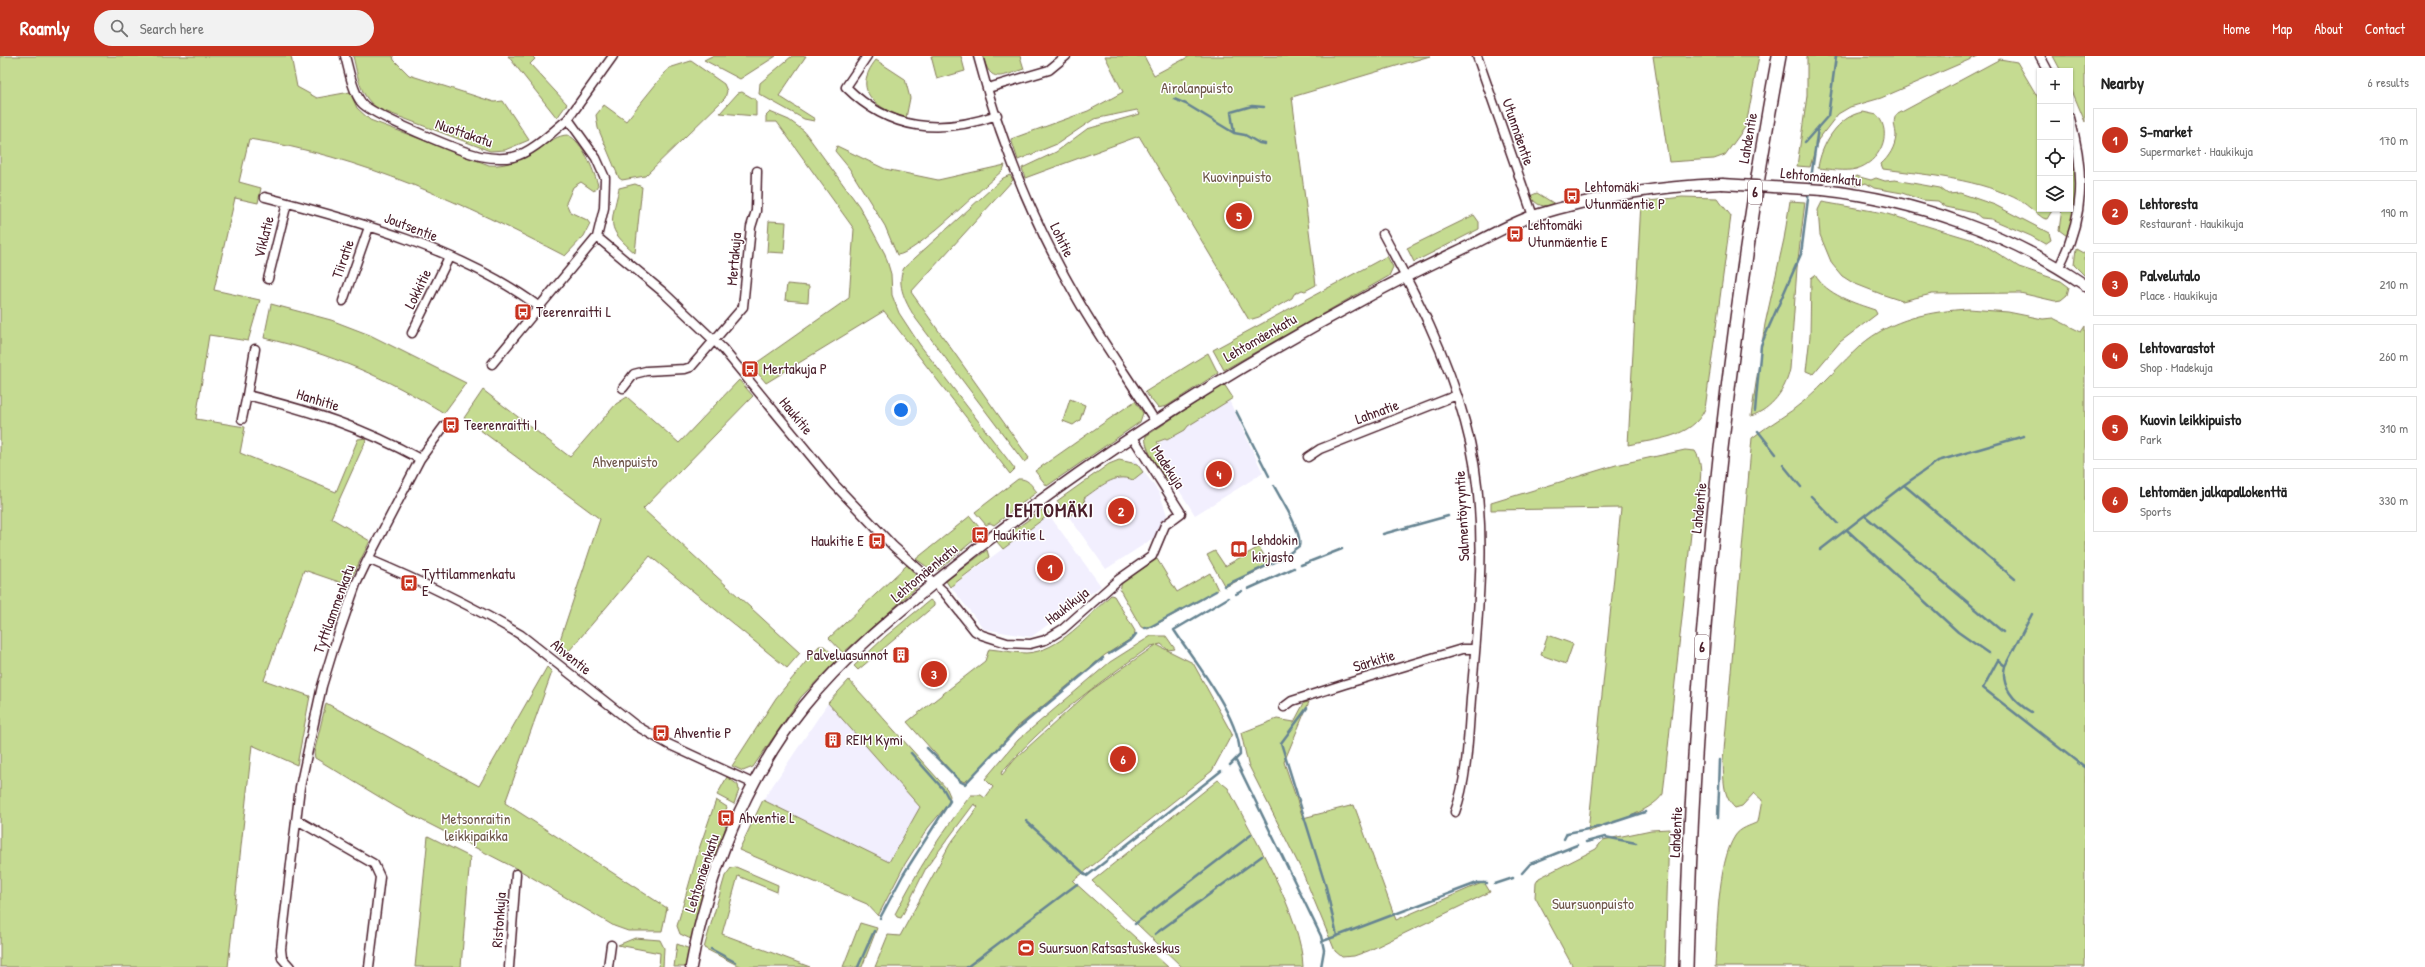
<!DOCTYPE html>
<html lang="en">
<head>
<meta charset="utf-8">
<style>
  body { margin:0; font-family:"Patrick Hand",sans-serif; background:#f2f2f2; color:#222 }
  .controls { position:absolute; right:12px; top:12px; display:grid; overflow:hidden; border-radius:0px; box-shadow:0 1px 3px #0004 }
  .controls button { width:36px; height:36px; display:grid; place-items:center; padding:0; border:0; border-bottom:1px solid #e0e0e0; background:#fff; color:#222; font:20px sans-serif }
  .you { position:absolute; left:901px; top:354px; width:14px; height:14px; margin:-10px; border:3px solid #fff; border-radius:50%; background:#1a73e8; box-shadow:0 0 0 6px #1a73e833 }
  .badge { display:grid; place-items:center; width:26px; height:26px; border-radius:50%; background:#c8321e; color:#fff; font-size:13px; font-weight:700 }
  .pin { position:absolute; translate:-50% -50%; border:2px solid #fff; box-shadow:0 1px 4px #0006 }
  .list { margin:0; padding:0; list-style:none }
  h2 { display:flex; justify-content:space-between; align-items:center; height:52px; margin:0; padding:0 16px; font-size:17px }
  h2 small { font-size:13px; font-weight:400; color:#767676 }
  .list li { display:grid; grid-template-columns:26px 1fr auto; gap:12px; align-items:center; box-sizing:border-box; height:64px; margin:0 8px 8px; padding:0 8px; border:1px solid #e0e0e0; border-radius:0px }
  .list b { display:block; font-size:15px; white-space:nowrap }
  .list p { margin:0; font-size:13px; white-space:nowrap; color:#767676 }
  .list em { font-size:13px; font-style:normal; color:#767676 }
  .icon { flex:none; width:22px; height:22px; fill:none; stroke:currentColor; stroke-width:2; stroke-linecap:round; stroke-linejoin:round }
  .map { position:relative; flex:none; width:2085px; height:911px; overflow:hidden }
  header { display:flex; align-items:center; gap:24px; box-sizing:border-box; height:56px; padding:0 20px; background:#c8321e; color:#fff }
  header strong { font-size:19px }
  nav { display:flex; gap:22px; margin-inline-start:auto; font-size:14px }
  .search { width:280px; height:36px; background:#f2f2f2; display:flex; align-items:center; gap:10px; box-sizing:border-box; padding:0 14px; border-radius:22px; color:#767676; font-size:15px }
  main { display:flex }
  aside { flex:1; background:#fff }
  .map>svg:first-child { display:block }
  .built { fill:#f2effe }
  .green { fill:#c5db91; stroke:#887d5e; fill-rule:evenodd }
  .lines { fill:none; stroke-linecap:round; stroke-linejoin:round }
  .stream { stroke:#668492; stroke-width:2.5 }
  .minor-casing { stroke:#4a1f2b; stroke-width:11 }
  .tertiary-casing { stroke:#4a1f2b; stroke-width:13 }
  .trunk-casing { stroke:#4a1f2b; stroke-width:16 }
  .minor { stroke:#fff; stroke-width:8 }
  .tertiary { stroke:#fff; stroke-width:10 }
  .trunk { stroke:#fff; stroke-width:13 }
  .tertiary-bridge-casing { stroke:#4a1f2b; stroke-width:13; stroke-linecap:butt }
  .tertiary-bridge { stroke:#fff; stroke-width:10 }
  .labels { text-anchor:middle; stroke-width:3; stroke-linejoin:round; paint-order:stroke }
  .shield { fill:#fff; stroke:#80626b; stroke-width:1 }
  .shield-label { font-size:14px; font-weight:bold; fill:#4a1f2b }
  .park-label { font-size:15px; fill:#6f574a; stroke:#fff }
  .street-label { font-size:15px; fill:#4a1f2b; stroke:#fff }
  .poi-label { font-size:15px; fill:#4a1f2b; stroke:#fff; text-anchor:start }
  .district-label { font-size:19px; font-weight:bold; letter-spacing:1px; fill:#4a1f2b; stroke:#fff }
</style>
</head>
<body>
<header>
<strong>Roamly</strong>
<div class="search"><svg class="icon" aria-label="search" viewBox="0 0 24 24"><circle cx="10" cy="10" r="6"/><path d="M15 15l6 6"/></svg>Search here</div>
<nav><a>Home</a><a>Map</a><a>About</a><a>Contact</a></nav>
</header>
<main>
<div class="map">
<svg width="2085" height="911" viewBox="0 0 2085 911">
  <rect width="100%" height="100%" fill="#fff"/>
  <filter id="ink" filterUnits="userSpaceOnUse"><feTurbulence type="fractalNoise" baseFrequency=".025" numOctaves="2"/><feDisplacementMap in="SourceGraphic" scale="8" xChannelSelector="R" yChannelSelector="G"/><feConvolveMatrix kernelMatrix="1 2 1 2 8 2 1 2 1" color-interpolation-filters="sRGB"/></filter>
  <g filter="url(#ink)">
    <path class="built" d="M1228,342L1263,417L1195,459L1152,392Z
      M1135,403L1160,438L1167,459L1154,482L1106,513L1064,454Z
      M1049,459L1101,530L1031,581L984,573L951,531Z
      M828,647L920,751L888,806L763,744Z"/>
    <path class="green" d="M0,0H291L297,31L317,42L350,36L357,52L370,64L489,109C508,111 526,101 542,91C550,86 557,79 568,79C583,86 593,113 598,129L594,135L581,126L573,131L566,147L570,156L587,164L590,168L584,180L565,200C467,149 359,99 249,83L239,126L261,132L258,147L235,142L214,234L260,244L248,285L209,279L196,363L245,371L240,397L336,436L358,383L367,382L331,462L370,485L348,529L304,514L264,624L310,640L297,709L252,689L228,911H0Z
      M353,0H393L394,4L409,19L494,46L503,45L529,84L505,94L490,95L379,53C360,42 358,21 353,0Z
      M508,0H532L535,3L530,8L567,48L557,62Z
      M712,0H776L740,23L704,4Z
      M792,0H806L779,40L815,63L814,65L804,63L759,38L760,27Z
      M931,0H961L965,15L937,23Z
      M983,0H1020L1024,13C1002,20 990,29 983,0Z
      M1105,0H1144L1154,19L1190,0H1430L1292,41L1316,229L1305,235L1302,234L1294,238L1292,242L1259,261L1249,264L1139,80L1025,122L1022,112L1056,96L1087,73L1140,58L1137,54L1094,63L1057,88L1018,104L1011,83L1088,55L1123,36Z
      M1653,0H1759L1746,70L1725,99L1714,103L1669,106Z
      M1807,0H1978L1881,42L1850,51L1838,58L1818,84L1810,111L1797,110L1807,40Z
      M2053,0H2085V66L2070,30V15H2061Z
      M2000,3L2017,6L2040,45V153H2053L2047,163L2043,162C2036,157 2028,150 2021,145C1980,123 1929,119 1883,113L1881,108C1889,101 1895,91 1896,80C1896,72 1892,67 1896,59Z
      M876,4L905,23L910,42L906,62C876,52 851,35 876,4Z
      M691,5L724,28L727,35L725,42L645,120L622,124L619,122L598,72L596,59L604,49L626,65L669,12Z
      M742,36L756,44V60L720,57L738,37Z
      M770,56L789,64L804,75L859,150L885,198L891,218L892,239L899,257L920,289L1015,413L1010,418L884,255L766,327L752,310L849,242L854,173L777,66H766V60Z
      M1863,56L1877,59C1894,78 1879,107 1856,113C1845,116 1830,113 1818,112C1821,89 1838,60 1863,56Z
      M2070,77C2076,112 2080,145 2067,180L2059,174L2062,153H2070Z
      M837,90L885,113L938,124L1005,109L1003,114L994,122C977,136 914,199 897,199L885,170L849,112L835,95Z
      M1010,119L1013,124L911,236L1029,402L1024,406L916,263C907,249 895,228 904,212L1003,122Z
      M1856,120L1871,124L1876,122L1885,125L1895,124L1940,132L1948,138L1960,137L1995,149L2049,177L2051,184L2045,188L2031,180L1991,163L1981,162L1975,157L1946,151L1938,145L1922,144L1902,137L1874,132L1866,127L1857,130L1850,128L1849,125Z
      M635,128L642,131L635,197C605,171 611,169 619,132Z
      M1537,137L1555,148C1543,152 1537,150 1530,140Z
      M1682,141L1717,142L1731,160L1705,353C1692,382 1656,383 1628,389L1641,146Z
      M1790,145L1805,146L1797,212L1790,313C1786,333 1772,353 1751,360L1765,268L1784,183Z
      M1822,146L1884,157L1980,186L2019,211L2061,225L2069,231L2067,239L2061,244L2055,245L2020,237L1932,238L1902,245L1881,238L1853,227L1842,220L1832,208L1820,179L1818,154Z
      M1474,159L1479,166V173L1414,206L1407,192Z
      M769,165L786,166L784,197L767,196Z
      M2076,193L2085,198V220L2074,209Z
      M1387,200L1393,211L1389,220L1224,314L1213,294Z
      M1815,219C1827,239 1854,247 1875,254L1877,258L1840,286L1813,318L1806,315L1810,280L1811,222Z
      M787,228L809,230L808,246L785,244Z
      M271,248L331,264L370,279L466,327L444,357C387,322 329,297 264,282Z
      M1969,253L2008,256L2043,263L2053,262L2081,276L2085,270V911H1715C1717,878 1717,807 1735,780C1740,772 1750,770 1758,766L1762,744L1754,737L1742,750L1735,752C1722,740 1724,721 1723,705L1752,382C1768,369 1788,359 1804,345C1824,328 1841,307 1861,289C1891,263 1931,255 1969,253Z
      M1208,297L1218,317L1167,350L1158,352L1145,336Z
      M739,324L753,340L643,453L800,597L787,612L650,500L563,602L556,596L600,463L464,362L483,334L570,401L616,348L627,341L679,387Z
      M1224,328L1233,342L1188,370L1185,374L1167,384L1165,383L1157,386L1160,390L1156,393L1175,425L1171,427C1163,422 1142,390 1146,380Z
      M1070,343L1085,349L1080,364L1073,369L1063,365Z
      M1135,345L1143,357L1140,366L1047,430L1035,415Z
      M1685,394L1695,395C1707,413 1697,439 1693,459L1663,738C1650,757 1610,767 1588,776L1621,452L1491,454V447L1616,409Z
      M1119,404L1137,408L1143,416L1133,424C1115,416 1099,432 1084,442L1085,448L1068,461L1057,445L1109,408Z
      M1018,423C1028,422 1031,429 1037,436L994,469L990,467L986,469L975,456Z
      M1045,452L1050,458L1003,493L997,486Z
      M970,460L979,471L973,477L974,484L938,514L930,513L916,503Z
      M1259,491L1270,509L1225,531L1207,499L1215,495L1225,510Z
      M987,494L989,501L950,531L946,525Z
      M1157,503L1177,536L1210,517L1218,534L1148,573L1141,571L1120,534L1122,526Z
      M907,509L915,518L916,532L843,597L829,582Z
      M1111,539L1114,540L1135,575L1134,581L1105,599L1016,672L971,722L964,726L957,722L907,666L985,605L989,593C1001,594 1014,597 1026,597C1059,596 1088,560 1111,539Z
      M930,544L934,547V550L858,614L854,610L886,580Z
      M1548,579L1573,588L1566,608L1541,599Z
      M1151,580H1166L1175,593L1168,594L1161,588L1157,589L1193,607L1232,678L1212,715L1073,825L1168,911H875L888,879L900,880L950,788L978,751L974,748L926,812L901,862L897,861L895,858C917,815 941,777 971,739H981L985,742L993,731L985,723L1018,684L1110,606ZM1156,589L1090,635L1016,702L1002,719L1001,717C1044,666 1097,628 1151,590Z
      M819,590H824L838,603L801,641L753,711L743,715L732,710L776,642Z
      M547,611L552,616L505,747L667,852L662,875H628L614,870L521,815L396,751L315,702L314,697L326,647L479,730Z
      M849,624L947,733L950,740L948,748L928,772L905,808L878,860L867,848L739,794L763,744L889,806L920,751L828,647Z
      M1309,646L1284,706L1303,762L1354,749L1396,864L1484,826L1490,836L1368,895L1354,900L1342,901L1335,895L1302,815L1248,708L1241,677L1277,663L1294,666L1304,647Z
      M727,721L738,729L739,734L734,748L717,739Z
      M1218,724L1228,732C1252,779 1302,859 1303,911H1182L1092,825Z
      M716,744L727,751L721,767L726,770L691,883L680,878L677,870L700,790Z
      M1669,773L1665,911H1573L1535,841L1536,827L1539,822L1596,793L1603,784L1651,774Z
      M428,780L470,801L461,911H415Z
      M736,811L778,829L777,836L738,820L722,878L810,911H741L704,892L725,820L731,812Z
      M860,867L877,872L862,911H843Z
      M635,882L660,884L664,892L663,911H659L660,897L618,889Z
      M677,888L690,893L687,911H674Z"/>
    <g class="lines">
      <path class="stream" d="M1174,43L1186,48L1234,77L1245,79L1259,87L1265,88
        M1234,77L1231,56L1252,50L1264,51
        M1805,86L1828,60L1836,0
        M1810,130L1818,72
        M1236,355L1269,420
        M1755,355L1761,289L1801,198L1809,135
        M1758,375L1776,398
        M1783,409L1801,431
        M1904,429L1938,405L2024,380
        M1811,440L1837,467
        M1865,460L2003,576
        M1847,474L1958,576L1988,597
        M1383,478L1448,460
        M1820,494L1904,429L2015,523
        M1301,509L1342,493
        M1224,530L1283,502L1299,490C1303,476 1280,442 1274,430
        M1248,533L1294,512
        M1236,538L1242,535
        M1228,542L1174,574C1194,605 1240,661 1240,699L1230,709
        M1145,572L1150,571L1216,535
        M1109,598L1132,583L1136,578
        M2005,610L2032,558
        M1307,652L1281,687L1326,831L1337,880L1323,885
        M2031,656C2014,646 2000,630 2005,610L1998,604L1983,632L2085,712
        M927,692L961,726L965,728L1016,674L1103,602
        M1236,705L1321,880L1324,894L1321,911
        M1718,762L1720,704
        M1026,765L1087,820L1221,715
        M1564,783L1567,777L1599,771L1645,756
        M1586,786L1605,781L1636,787
        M1522,817L1530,808L1577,789
        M1495,828L1513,822
        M880,862L903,819L950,745L944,734L911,697
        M1135,868L1251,779
        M1155,878L1262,800
        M1337,880L1477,827H1487
        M711,893L735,906
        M858,911L874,875
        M967,911L1077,828"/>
      <g class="minor-casing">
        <path id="minor" d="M345,0C349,14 352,34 361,46C369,58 462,96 480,100C490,102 502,103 513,101C533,96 552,76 568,63L596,102L605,122L604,152L597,181L492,308
          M867,0L846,31C890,75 940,79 997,59
          M978,0C1000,85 1034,168 1078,244C1102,286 1130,324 1155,365
          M1477,0L1533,160
          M2040,0L2048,15
          M988,32L1049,14L1066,0
          M568,63L613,0
          M265,141C354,164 463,194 538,250
          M1383,178C1416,239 1447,299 1465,366C1489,450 1480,545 1472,631C1468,671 1469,718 1455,756
          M597,181L663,236L723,293L835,429L893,490L944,536L975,575L982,579L1007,587L1030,588L1045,584L1063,573L1118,524L1152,500L1165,469L1181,457L1132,380
          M2059,211C2085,160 2085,116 2070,62
          M268,223L287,147
          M343,245L369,171
          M412,277L449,201
          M255,293L247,339C311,355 362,371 420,403
          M623,332L634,318L646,315L685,313L691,311L743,251L751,171L756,155L757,115
          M242,363L247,339
          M1308,401L1320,393L1457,339
          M368,503C420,525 471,549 521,579L635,669L668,688L752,727
          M1284,651L1292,645L1345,628L1462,593H1475
          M297,764L374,808L380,821L369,911
          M290,911L282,902L281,893L300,731L322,630L333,594L356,528L368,503L420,403L445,369
          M509,911L516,818
          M608,911L611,889"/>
      </g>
      <g class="tertiary-casing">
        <path id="tertiary" d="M1823,134C1914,144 2009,177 2085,229
          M691,911C708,818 745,724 804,650C844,600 895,559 944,519C1076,412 1217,321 1367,241C1403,221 1440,204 1477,186C1495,177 1514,166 1533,160C1594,141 1658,130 1722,128"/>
      </g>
      <g class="trunk-casing">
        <path id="trunk" d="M1686,911C1694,605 1723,301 1779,0"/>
      </g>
      <use href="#minor" class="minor"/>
      <use href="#tertiary" class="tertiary"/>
      <use href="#trunk" class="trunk"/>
      <g class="tertiary-bridge-casing">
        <path id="tertiary-bridge" d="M1722,128L1823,134"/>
      </g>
      <use href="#tertiary-bridge" class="tertiary-bridge"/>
    </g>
  </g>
  <defs>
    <g id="bus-square" transform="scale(0.9)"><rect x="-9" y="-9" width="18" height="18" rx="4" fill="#c8321e" stroke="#fff"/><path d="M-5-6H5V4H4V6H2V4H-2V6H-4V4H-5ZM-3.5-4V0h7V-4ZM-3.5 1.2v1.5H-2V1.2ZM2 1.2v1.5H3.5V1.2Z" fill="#fff"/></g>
    <g id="library-square" transform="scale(0.9)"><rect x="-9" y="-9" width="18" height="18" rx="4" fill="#c8321e" stroke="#fff"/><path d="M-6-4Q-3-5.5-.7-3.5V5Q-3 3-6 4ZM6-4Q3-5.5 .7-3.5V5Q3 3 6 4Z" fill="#fff"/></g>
    <g id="building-square" transform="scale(0.9)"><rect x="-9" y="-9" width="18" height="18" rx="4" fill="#c8321e" stroke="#fff"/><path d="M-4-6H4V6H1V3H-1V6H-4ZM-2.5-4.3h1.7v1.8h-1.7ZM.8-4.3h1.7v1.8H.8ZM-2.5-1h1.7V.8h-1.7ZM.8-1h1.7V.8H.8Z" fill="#fff"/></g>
    <g id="stadium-square" transform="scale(0.9)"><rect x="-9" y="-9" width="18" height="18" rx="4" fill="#c8321e" stroke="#fff"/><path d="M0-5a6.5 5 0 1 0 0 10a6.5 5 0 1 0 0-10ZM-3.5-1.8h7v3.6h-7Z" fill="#fff"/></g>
  </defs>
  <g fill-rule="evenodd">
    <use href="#bus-square" x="1572" y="140"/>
    <use href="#bus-square" x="1515" y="178"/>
    <use href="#bus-square" x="523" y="256"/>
    <use href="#bus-square" x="750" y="313"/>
    <use href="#bus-square" x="451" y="369"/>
    <use href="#bus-square" x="980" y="479"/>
    <use href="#bus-square" x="877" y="485"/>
    <use href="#library-square" x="1239" y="493"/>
    <use href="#bus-square" x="409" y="527"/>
    <use href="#building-square" x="901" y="599"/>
    <use href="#bus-square" x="661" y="677"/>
    <use href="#building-square" x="833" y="684"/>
    <use href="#bus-square" x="726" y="762"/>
    <use href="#stadium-square" x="1026" y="892"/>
  </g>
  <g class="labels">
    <g class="shield">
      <rect x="1748" y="124" width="14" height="24" rx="3"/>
      <rect x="1695" y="579" width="14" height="24" rx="3"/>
    </g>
    <g class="shield-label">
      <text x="1755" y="141">6</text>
      <text x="1702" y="596">6</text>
    </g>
    <g class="park-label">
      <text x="1197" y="37">Airolanpuisto</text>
      <text x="1237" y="126">Kuovinpuisto</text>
      <text x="625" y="411">Ahvenpuisto</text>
      <text x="476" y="768">Metsonraitin<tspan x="476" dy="17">leikkipaikka</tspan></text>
      <text x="1593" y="853">Suursuonpuisto</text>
    </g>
    <g class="street-label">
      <text transform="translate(1518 76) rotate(71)" y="5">Utunmäentie</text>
      <text transform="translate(464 77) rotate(19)" y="5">Nuottakatu</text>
      <text transform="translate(1748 82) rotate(-80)" y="5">Lahdentie</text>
      <text transform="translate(1821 121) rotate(6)" y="5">Lehtomäenkatu</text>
      <text transform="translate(411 171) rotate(21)" y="5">Joutsentie</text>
      <text transform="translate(264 181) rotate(-76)" y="5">Viklatie</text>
      <text transform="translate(1062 184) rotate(64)" y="5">Lohitie</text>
      <text transform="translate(343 203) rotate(-71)" y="5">Tiiratie</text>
      <text transform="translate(734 203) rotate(-85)" y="5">Mertakuja</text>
      <text transform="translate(418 233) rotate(-64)" y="5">Lokkitie</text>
      <text transform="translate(1260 282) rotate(-30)" y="5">Lehtomäenkatu</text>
      <text transform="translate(318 344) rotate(17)" y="5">Hanhitie</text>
      <text transform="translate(1377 356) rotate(-20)" y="5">Lahnatie</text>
      <text transform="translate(796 360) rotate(51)" y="5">Haukitie</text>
      <text transform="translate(1168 411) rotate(57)" y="5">Madekuja</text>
      <text transform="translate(1699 452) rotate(-84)" y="5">Lahdentie</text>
      <text transform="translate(1462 460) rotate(-93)" y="5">Salmentöyryntie</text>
      <text transform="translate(924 517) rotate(-40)" y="5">Lehtomäenkatu</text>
      <text transform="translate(1067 550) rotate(-38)" y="5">Haukikuja</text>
      <text transform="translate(334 553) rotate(-70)" y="5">Tyttilammenkatu</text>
      <text transform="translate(571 601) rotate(39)" y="5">Ahventie</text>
      <text transform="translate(1374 605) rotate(-17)" y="5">Särkitie</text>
      <text transform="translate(1676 776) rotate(-87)" y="5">Lahdentie</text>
      <text transform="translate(702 817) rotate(-72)" y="5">Lehtomäenkatu</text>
      <text transform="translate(499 864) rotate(-86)" y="5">Ristonkuja</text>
    </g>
    <g class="poi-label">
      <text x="1585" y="136">Lehtomäki<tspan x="1585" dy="17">Utunmäentie P</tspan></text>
      <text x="1528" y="174">Lehtomäki<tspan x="1528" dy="17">Utunmäentie E</tspan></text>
      <text x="536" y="261">Teerenraitti L</text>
      <text x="763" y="318">Mertakuja P</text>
      <text x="464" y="374">Teerenraitti I</text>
      <text x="993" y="484">Haukitie L</text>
      <text x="1252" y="489">Lehdokin<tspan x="1252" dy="17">kirjasto</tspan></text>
      <text x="864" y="490" text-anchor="end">Haukitie E</text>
      <text x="422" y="523">Tyttilammenkatu<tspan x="422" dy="17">E</tspan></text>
      <text x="888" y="604" text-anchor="end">Palveluasunnot</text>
      <text x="674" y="682">Ahventie P</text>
      <text x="846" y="689">REIM Kymi</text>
      <text x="739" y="767">Ahventie L</text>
      <text x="1039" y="897">Suursuon Ratsastuskeskus</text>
    </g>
    <g class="district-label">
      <text x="1050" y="461">LEHTOMÄKI</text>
    </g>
  </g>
</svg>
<div class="controls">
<button>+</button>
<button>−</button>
<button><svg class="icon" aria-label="locate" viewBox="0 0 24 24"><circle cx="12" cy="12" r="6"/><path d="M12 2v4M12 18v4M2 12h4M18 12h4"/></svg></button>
<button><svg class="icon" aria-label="layers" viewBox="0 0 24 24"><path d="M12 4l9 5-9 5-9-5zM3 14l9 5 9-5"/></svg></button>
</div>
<div class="you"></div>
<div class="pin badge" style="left:1050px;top:512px">1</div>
<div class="pin badge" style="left:1121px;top:455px">2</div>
<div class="pin badge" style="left:934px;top:618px">3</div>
<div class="pin badge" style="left:1219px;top:418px">4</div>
<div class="pin badge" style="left:1239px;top:160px">5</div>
<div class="pin badge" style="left:1123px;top:703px">6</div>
</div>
<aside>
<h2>Nearby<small>6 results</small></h2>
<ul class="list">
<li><span class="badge">1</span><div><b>S-market</b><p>Supermarket · Haukikuja</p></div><em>170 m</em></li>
<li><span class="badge">2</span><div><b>Lehtoresta</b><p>Restaurant · Haukikuja</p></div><em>190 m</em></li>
<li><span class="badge">3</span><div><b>Palvelutalo</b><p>Place · Haukikuja</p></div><em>210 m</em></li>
<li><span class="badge">4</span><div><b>Lehtovarastot</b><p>Shop · Madekuja</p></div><em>260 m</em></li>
<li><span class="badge">5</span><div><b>Kuovin leikkipuisto</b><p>Park</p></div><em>310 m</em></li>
<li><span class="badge">6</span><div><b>Lehtomäen jalkapallokenttä</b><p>Sports</p></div><em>330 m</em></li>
</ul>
</aside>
</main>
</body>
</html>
